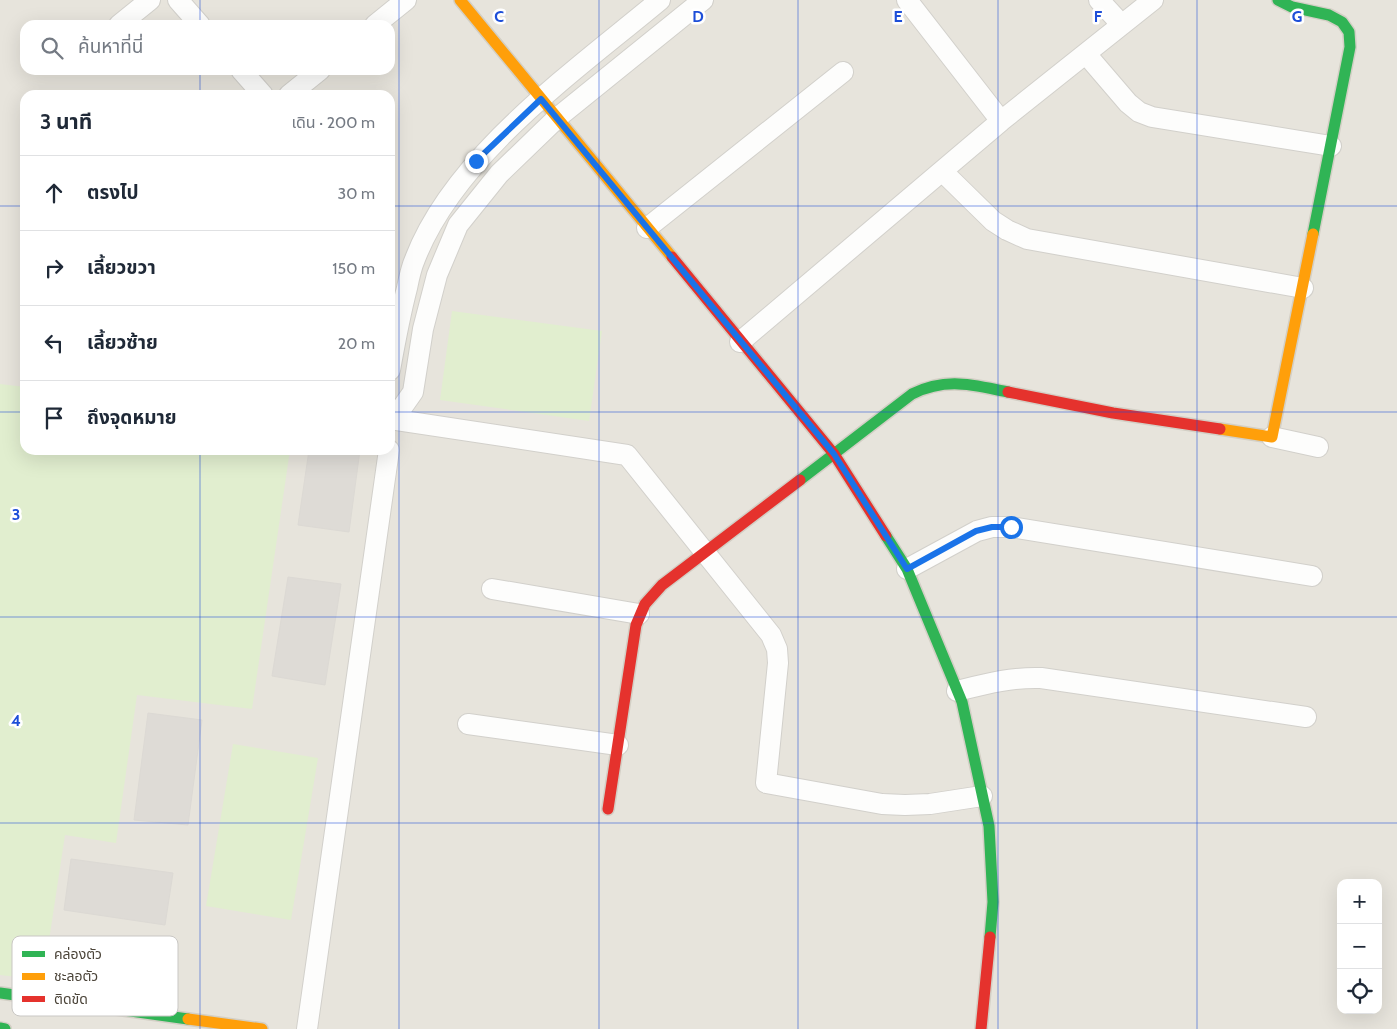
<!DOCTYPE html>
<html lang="th">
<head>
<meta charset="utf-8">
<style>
  body { margin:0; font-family:Cabin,"Noto Sans Thai",sans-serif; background:#f6f6f7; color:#1f2937 }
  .controls { position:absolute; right:15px; bottom:15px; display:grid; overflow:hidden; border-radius:10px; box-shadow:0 5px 20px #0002 }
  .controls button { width:45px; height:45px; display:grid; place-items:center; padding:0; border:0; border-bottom:1px solid #e0e1e3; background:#fff; color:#1f2937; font:25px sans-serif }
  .stop { position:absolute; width:15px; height:15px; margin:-11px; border:4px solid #1a73e8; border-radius:50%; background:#fff }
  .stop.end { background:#1a73e8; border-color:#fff; box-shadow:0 1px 5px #0008 }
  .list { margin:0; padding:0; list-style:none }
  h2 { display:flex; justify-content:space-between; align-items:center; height:65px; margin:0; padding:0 20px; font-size:21px }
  h2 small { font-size:16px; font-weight:400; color:#747a83 }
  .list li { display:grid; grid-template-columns:32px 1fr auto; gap:15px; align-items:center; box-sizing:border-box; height:75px; padding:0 20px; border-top:1px solid #e0e1e3 }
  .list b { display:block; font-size:19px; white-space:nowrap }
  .list em { font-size:16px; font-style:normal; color:#747a83 }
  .icon { flex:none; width:28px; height:28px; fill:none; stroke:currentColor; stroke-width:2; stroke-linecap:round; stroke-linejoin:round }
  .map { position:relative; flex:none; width:1397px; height:1029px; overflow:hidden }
  .search { position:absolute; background:#fff; box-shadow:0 5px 20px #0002; left:20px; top:20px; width:375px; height:55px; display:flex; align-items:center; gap:12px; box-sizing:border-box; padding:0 18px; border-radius:15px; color:#747a83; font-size:19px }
  .panel { position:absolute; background:#fff; box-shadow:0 5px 20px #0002; left:20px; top:90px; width:375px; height:365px; border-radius:15px }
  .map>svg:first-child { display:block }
  .residential { fill:#e7e4dc; fill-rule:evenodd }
  .green { fill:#e1eecf }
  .building { fill:#dedbd6; stroke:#dcd9d4 }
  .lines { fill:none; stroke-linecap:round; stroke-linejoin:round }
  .street-casing { stroke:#d2d0cb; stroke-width:22 }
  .fast-casing { stroke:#d3cfc5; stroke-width:14 }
  .slow-casing { stroke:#d3cfc5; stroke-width:14 }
  .jam-casing { stroke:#d3cfc5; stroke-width:14 }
  .street { stroke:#fdfdfc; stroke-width:20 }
  .fast { stroke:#30b455; stroke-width:11 }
  .slow { stroke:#ff9f0a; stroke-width:11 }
  .jam { stroke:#e5322d; stroke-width:11 }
  .route { stroke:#1a73e8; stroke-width:6 }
  .grid { fill:none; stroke:#1d4ed8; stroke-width:1; stroke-opacity:0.55 }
  .key { fill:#fff; stroke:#c9c7c4; stroke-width:1 }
  .key-label { font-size:14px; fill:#4b4439 }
  .grid-label { font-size:16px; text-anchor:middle; font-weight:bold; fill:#1d4ed8; stroke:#fff; stroke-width:5; stroke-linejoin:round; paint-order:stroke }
</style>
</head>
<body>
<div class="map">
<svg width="1397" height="1029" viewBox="0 0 1397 1029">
  <rect width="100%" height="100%" fill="#f4f2ee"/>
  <path class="residential" d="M0,0H1397V1029H0ZM25,25H390V70H25ZM25,95H390V450H25ZM1341,883H1378V1010H1341Z"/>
  <path class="green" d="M452,311L602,331L589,421L440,400Z
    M0,384L25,387V450H290L252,709L137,695L116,843L65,835L43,980L0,975Z
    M233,744L318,758L291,920L206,906Z"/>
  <path class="building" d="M309,450H360L349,532L298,525Z
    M288,577L341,584L325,685L272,676Z
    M148,713L202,720L188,825L134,820Z
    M71,859L173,873L165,925L64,910Z"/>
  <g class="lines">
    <g class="street-casing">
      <path id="street" d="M178,0L200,25
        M907,0L1001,121
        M1099,0L1121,24
        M119,25L150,0
        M375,25L406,0
        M1086,54L1128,103L1139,112L1152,117L1331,146
        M241,70L263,95
        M289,95L320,70
        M942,171L993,221L1007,230L1027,239L1303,288
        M647,228L843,72
        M740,342L1001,121L1153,0
        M390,370C395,342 400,315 407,288C409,278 411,268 415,259C455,155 576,70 660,0
        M390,419L627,455L771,635L777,649L778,663L766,783L882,804L905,805L930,804L982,796
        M394,419L413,392L423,329L437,275L458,225L499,174L557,118L703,0
        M1272,437L1318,447
        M907,569L977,531L992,527H1011L1312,576
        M492,589L639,614
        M957,691C985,684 1011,677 1041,678L1306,717
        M468,724L618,745
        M307,1029L389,450"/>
    </g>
    <g class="fast-casing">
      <path id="fast" d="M1278,0L1292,7L1329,15L1342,22L1349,32L1350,47L1313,234
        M800,480L912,394C947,377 972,385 1008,392
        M886,536L907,569L962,702L989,826L993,902L990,937
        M0,993L188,1019
        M0,1028L5,1029"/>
    </g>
    <g class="slow-casing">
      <path id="slow" d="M460,0L672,257
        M1220,429L1272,437L1313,234
        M188,1019L262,1029"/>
    </g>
    <g class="jam-casing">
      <path id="jam" d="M672,257L834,454L886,536
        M1008,392L1113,413L1220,429
        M608,809L636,625L645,604L662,585L800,480
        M981,1029L990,937"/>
    </g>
    <use href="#street" class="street"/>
    <use href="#fast" class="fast"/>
    <use href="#slow" class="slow"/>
    <use href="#jam" class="jam"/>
  </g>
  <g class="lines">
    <path class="route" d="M476,161L541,99L834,454L907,569L976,531L992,527H1011"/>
  </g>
  <path class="grid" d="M200,0V25M399,0V1029M599,0V1029M798,0V1029M998,0V1029M1197,0V1029M200,70V95M0,206H25M390,206H1397M0,412H25M390,412H1397M200,450V1029M0,617H1397M0,823H1397"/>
  <rect x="12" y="936" width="166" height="80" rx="8" class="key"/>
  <rect x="22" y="951" width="23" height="6" fill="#30b455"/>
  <rect x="22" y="973" width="23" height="7" fill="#ff9f0a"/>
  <rect x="22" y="996" width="23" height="6" fill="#e5322d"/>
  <g class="key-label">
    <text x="54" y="959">คล่องตัว</text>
    <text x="54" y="981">ชะลอตัว</text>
    <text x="54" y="1004">ติดขัด</text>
  </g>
  <g class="grid-label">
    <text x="499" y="22">C</text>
    <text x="698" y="22">D</text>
    <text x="898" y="22">E</text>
    <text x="1098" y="22">F</text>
    <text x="1297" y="22">G</text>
    <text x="16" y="520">3</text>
    <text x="16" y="726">4</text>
  </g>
</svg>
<div class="controls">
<button>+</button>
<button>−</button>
<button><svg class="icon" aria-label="locate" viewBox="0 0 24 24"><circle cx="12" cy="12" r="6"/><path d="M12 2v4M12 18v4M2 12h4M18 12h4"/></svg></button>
</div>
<div class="stop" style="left:1011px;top:527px"></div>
<div class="stop end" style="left:476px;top:161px"></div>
<div class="search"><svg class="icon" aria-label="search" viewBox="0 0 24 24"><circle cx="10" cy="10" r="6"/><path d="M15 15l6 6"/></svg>ค้นหาที่นี่</div>
<section class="panel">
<h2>3 นาที<small>เดิน · 200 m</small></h2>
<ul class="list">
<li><svg class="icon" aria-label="ahead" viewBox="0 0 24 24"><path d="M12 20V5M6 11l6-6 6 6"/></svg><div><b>ตรงไป</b></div><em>30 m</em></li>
<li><svg class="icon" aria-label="right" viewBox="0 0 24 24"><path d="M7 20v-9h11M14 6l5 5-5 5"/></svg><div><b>เลี้ยวขวา</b></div><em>150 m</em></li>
<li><svg class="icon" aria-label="left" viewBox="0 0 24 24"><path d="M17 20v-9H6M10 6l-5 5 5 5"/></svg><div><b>เลี้ยวซ้าย</b></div><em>20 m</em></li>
<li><svg class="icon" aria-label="arrive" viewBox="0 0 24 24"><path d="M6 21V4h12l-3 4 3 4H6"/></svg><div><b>ถึงจุดหมาย</b></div></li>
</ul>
</section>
</div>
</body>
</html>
